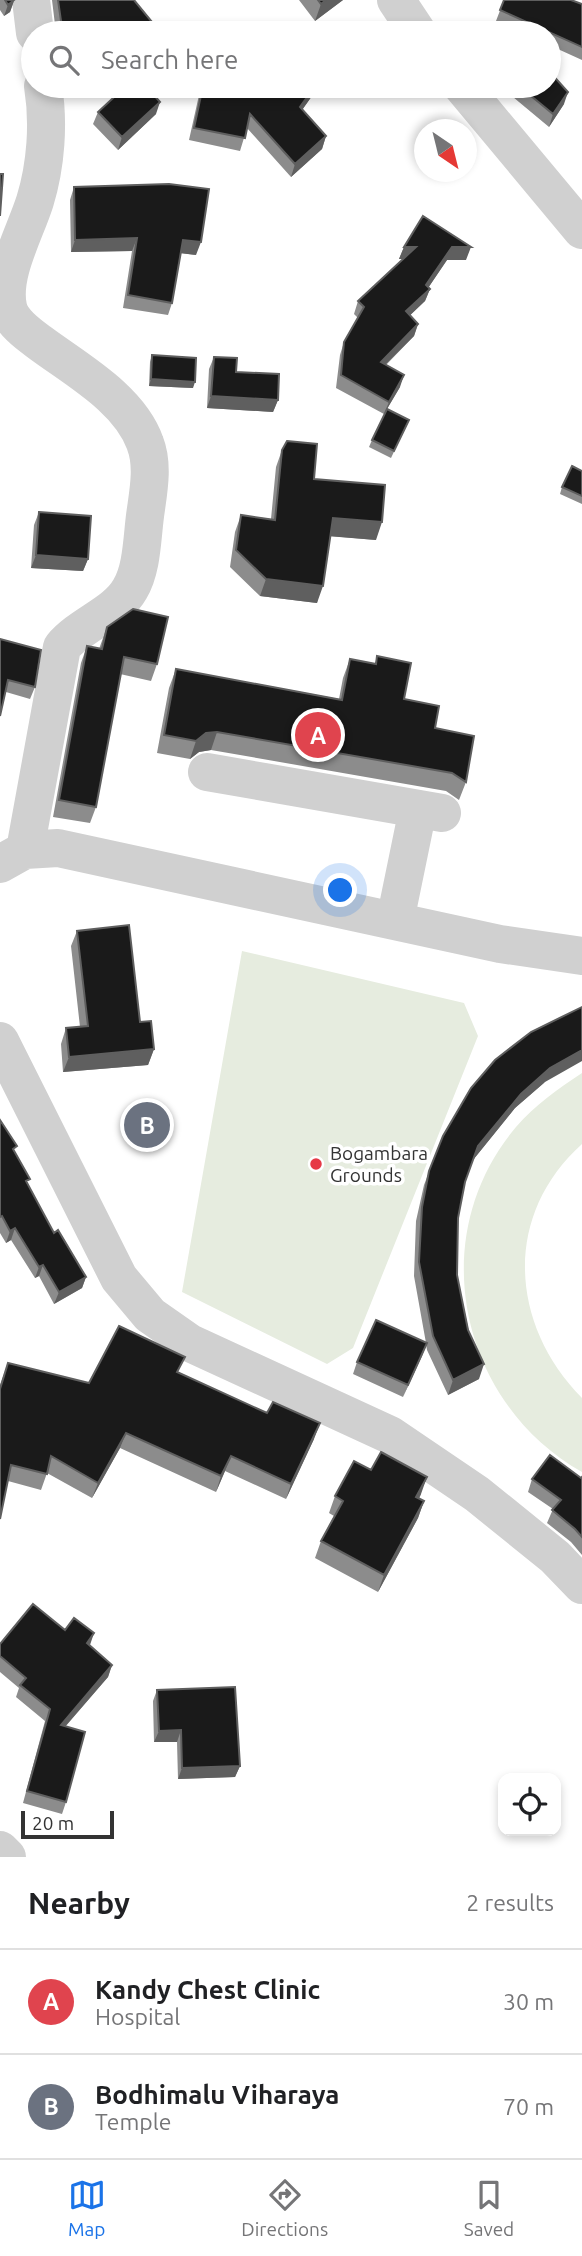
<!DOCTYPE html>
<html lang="en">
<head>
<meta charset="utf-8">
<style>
  body { margin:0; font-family:Ubuntu,sans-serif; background:#f2f2f2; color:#202124 }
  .controls { position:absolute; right:21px; bottom:21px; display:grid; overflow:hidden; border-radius:14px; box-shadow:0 4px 10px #0003 }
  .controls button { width:63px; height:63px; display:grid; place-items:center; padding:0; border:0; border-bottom:2px solid #e0e0e0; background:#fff; color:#202124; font:35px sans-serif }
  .compass { position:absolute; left:414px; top:119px; width:63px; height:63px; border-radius:50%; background:#fff; box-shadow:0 4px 10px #0003; rotate:145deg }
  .scale { position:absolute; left:21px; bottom:18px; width:93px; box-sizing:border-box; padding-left:7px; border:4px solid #333; border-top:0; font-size:19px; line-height:24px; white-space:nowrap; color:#333; -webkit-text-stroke:5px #fff; paint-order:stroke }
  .you { position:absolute; left:341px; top:891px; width:24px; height:24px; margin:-18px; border:5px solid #fff; border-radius:50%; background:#1a73e8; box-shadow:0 0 0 10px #1a73e833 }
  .badge { display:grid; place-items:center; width:46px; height:46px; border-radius:50%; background:#1a73e8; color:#fff; font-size:23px; font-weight:700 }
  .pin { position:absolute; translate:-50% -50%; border:4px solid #fff; box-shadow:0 2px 7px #0006 }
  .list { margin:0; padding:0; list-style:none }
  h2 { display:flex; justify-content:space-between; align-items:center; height:91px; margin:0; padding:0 28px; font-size:30px }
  h2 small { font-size:23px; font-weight:400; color:#757577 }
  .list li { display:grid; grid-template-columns:46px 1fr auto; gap:21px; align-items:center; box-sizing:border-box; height:105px; padding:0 28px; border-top:2px solid #e0e0e0 }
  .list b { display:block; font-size:26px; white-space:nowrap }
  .list p { margin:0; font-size:23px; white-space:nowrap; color:#757577 }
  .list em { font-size:23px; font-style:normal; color:#757577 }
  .icon { flex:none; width:38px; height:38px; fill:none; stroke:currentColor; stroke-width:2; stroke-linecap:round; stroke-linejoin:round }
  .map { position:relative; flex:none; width:582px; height:1857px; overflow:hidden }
  .search { position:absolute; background:#fff; box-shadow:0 4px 10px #0003; left:21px; right:21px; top:21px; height:77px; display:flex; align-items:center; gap:18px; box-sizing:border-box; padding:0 24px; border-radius:38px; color:#757577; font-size:26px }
  .sheet { height:301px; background:#fff }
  nav { display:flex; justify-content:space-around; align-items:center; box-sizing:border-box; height:98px; border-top:2px solid #e0e0e0; background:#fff; font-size:19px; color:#757577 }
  nav a { display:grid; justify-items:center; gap:4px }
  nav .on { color:#1a73e8 }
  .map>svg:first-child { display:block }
  .park { fill:#e6ecdf }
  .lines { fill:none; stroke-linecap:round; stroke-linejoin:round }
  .minor { stroke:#d0d0d0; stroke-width:38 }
  .wall { fill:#8c8c8c }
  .shaded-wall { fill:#5f5f5f }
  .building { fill:#1a1a1a; stroke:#5f5f5f; stroke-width:2 }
  .poi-dot { fill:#e63946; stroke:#fff; stroke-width:2.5 }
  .labels { text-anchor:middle; stroke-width:7; stroke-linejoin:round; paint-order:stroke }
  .poi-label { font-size:19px; fill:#333; stroke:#fff; text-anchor:start }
</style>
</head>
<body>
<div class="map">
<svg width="582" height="1857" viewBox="0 0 582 1857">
  <rect width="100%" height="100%" fill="#fff"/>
  <path class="park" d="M242,951L464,1003L478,1036L353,1348L327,1364L182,1292Z
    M582,1073V1144C502,1216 510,1325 582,1398V1472C460,1403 423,1237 516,1127C535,1105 558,1089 582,1073Z"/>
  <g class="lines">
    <path class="minor" d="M31,0L35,33
      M396,0L418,33
      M462,86L582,230
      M207,772L442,813
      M25,850L62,647C81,624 116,614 130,589C142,569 142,539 145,516C148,493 154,466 145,443C129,398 75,369 39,342C28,334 11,322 8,307C1,274 25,233 35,201C46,165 49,123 43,86
      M0,864L25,850L58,848L500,944L582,956
      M395,921L418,809
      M0,1041L119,1278L150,1315L190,1343L390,1435L477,1494L555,1557L582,1585
      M0,1850L7,1857"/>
  </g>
  <path class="wall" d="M0,0H14L10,12L4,16L0,10Z
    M52,0H134L161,33H56Z
    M299,0H343L315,21Z
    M504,0L582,4V60L549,45V33H523L496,21Z
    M202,86L270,96L277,86H319L302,110L326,136L322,149L291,177L247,128L240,151L189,140L199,95Z
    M517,86H549L564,104L549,127L513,97Z
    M98,112L156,114L118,150L93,124Z
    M74,187L196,255L181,253L172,303L168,315L123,308L132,251L71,252L70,200Z
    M404,247L466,260H447L428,288L430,289L425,301L410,315L418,324L414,336L386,365L400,387L384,414L336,388L340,355L344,342L358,318L354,314L358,301L403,259H399Z
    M152,355L193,388L149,386L150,362Z
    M214,357L278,400L273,412L207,408L209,369Z
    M409,420L391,458L369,447L372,440Z
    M282,450L314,479L376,540L330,536L317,603L260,596L230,567L235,532L241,515L271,519L276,467Z
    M582,471V504L560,494L562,487Z
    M39,512L88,559L83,571L31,568L34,525Z
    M107,627L157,664L151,681L120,674L96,807L90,823L53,817L81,663L87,646L99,649Z
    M0,639L35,687L30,699L6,692Z
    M377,656L404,699L435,728L466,782L459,800L446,791L211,750L199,752L190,759L157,753L169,688L176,669L339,699L343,678L350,659L375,664Z
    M77,931L140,1022L154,1049L148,1065L63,1072L61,1044L66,1028L80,1027L71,946Z
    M545,1082L515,1108L473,1160L465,1182L458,1218L457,1275L479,1379L448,1395L427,1350L426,1344L403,1397L353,1374L357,1362L426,1343L414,1276L416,1221L424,1185L443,1136Z
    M0,1120L28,1184L54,1233L86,1277L82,1288L54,1304L39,1276L35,1278L11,1240L6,1243L0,1233Z
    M8,1363L89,1383L179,1373L314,1439L286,1499L225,1471L216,1492L120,1448L92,1498L47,1473L41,1490L8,1481L0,1519V1385Z
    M371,1470L421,1494L419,1499L424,1501L418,1518L378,1592L315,1558L321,1541L334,1516L329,1513L335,1496Z
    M582,1477V1555L571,1542L547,1523L553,1509L528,1492L532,1479L581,1478Z
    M65,1630L90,1646L112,1665L108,1677L65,1727L66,1802L62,1814L23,1803L45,1721L16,1697L19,1688L0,1672V1644Z
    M157,1690L240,1766L235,1777L178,1779L177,1742H154L153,1701Z"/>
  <path class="shaded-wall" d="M326,0H343L315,21L321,4Z
    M14,1L10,12L4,16L8,5Z
    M315,86H319L295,120L300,107Z
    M568,92L564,104L549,127L553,114Z
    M160,102L156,114L118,150L122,137Z
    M326,136L322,149L291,177L295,164Z
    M137,238L132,251L71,252L75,240Z
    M183,240L201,242L196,255L179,253Z
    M404,247H416L411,259H399Z
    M452,247H471L466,260H447L424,294L430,289L425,301L401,324L406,311L426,285Z
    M418,324L414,336L376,374L381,362Z
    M404,375L400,387L384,414L389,402Z
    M151,379L195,382L193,388L149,386Z
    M211,396L278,400L273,412L207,408Z
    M333,518L382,522L376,540L327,536Z
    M36,555L88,559L83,571L31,568Z
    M266,579L323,586L317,603L260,596Z
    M217,732L211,750L199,752L190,759L196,741L206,733Z
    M154,1049L148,1065L63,1072L69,1057Z
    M582,1050V1061L545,1082L515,1108L473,1160L478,1146L521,1094L550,1068Z
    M15,1228L11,1240L6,1243L10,1231Z
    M43,1265L39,1276L35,1278L39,1267Z
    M86,1277L82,1288L54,1304L59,1292Z
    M427,1343L422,1356L403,1397L408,1385Z
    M484,1364L479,1379L448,1395L453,1380Z
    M320,1423L314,1439L286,1499L291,1484Z
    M126,1433L120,1448L92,1498L98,1483Z
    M231,1456L225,1471L216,1492L221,1476Z
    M427,1477L421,1494L410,1515L416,1497Z
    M424,1501L418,1518L378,1592L384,1575Z
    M94,1633L90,1645L87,1643Z
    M112,1665L108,1677L56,1737L61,1725Z
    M181,1730L177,1742H154L159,1731Z
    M240,1766L235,1777L178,1779L182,1768Z"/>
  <path class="building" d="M5,0H14L8,5Z
    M58,0H134L161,33H71L61,21Z
    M318,0H326L321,4Z
    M504,0H571L582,4V47L500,10Z
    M317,29L323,33H314Z
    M549,71L568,92L553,114L519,86H549Z
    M126,86H146L160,102L122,137L98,112Z
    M203,86H219L270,96L277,86H315L300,107L326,136L295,164L250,114L245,138L194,128Z
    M0,174H3L0,216Z
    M169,184L209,189L201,242L183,240L172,303L128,295L137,238L75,240L74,187Z
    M423,216L471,247H452L426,285L430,289L406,311L418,324L381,362L404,375L389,402L341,375L344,342L364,307L358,301L416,247H404Z
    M152,355L196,358L195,382L151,379Z
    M214,357L237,358L236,372L279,374L278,400L211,396Z
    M387,409L409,420L394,451L372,440Z
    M287,441L317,444L314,479L385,485L382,522L333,518L323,586L266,579L236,550L241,515L275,520L282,450Z
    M572,466L582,471V496L562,487Z
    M39,512L91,516L88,559L36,555Z
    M133,609L168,617L157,664L124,657L96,807L59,800L87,646L102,649L107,627Z
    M0,639L41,650L35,687L8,680L0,716Z
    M377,656L411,663L404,699L439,706L435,728L474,736L466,782L452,773L217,732L206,733L196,741L164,735L176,669L342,700L350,659L376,664Z
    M129,925L140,1022L151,1021L154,1049L69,1057L66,1028L88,1026L77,931Z
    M582,1007V1050L550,1068L521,1094L478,1146L465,1182L458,1218L457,1275L468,1330L484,1364L453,1380L433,1336L419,1262L422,1207L429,1171L443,1136L471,1088L495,1060L531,1032Z
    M0,1120L17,1146L13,1149L30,1179L26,1181L54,1233L58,1230L86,1277L59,1292L43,1265L39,1267L15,1228L10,1231L2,1216L0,1217Z
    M376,1320L427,1343L408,1385L357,1362Z
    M119,1326L185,1357L177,1372L267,1413L273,1402L320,1423L291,1484L231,1456L221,1476L126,1433L98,1483L51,1456L47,1474L11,1465L0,1519V1389L8,1363L89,1383Z
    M381,1452L427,1477L416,1497L424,1501L384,1575L321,1541L343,1501L335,1496L354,1461L371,1470Z
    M550,1455L581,1478L582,1477V1537L575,1529L552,1510L561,1500L532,1479Z
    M33,1604L65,1630L74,1618L94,1633L87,1643L112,1665L61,1725L85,1732L66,1802L27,1791L50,1709L20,1685L26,1678L0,1656V1644Z
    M235,1687L240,1766L182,1768L181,1730L159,1731L157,1690Z"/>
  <circle class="poi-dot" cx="316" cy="1164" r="7"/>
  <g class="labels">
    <g class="poi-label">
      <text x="330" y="1160">Bogambara<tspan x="330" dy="22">Grounds</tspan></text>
    </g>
  </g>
</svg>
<div class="controls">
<button><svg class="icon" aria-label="locate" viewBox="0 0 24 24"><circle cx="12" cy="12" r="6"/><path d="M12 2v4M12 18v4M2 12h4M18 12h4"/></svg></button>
</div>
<svg class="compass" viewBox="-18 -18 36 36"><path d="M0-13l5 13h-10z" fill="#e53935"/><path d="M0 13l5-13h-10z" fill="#757577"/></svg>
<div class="scale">20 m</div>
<div class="you"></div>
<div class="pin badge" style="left:318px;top:735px;background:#e0444e">A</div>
<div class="pin badge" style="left:147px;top:1125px;background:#6b7280">B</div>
<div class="search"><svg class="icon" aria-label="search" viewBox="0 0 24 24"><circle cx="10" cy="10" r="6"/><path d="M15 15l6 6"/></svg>Search here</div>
</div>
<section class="sheet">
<h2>Nearby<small>2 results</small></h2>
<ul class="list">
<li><span class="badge" style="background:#e0444e">A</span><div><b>Kandy Chest Clinic</b><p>Hospital</p></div><em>30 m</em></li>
<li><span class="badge" style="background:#6b7280">B</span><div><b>Bodhimalu Viharaya</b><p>Temple</p></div><em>70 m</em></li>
</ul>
</section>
<nav>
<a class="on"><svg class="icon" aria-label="map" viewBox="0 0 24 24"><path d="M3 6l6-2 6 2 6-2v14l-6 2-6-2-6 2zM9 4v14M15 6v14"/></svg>Map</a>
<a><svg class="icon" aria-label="directions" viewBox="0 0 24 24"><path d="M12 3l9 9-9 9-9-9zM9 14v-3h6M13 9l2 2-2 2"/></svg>Directions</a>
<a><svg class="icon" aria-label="saved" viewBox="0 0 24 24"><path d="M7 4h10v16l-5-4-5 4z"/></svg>Saved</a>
</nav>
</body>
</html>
